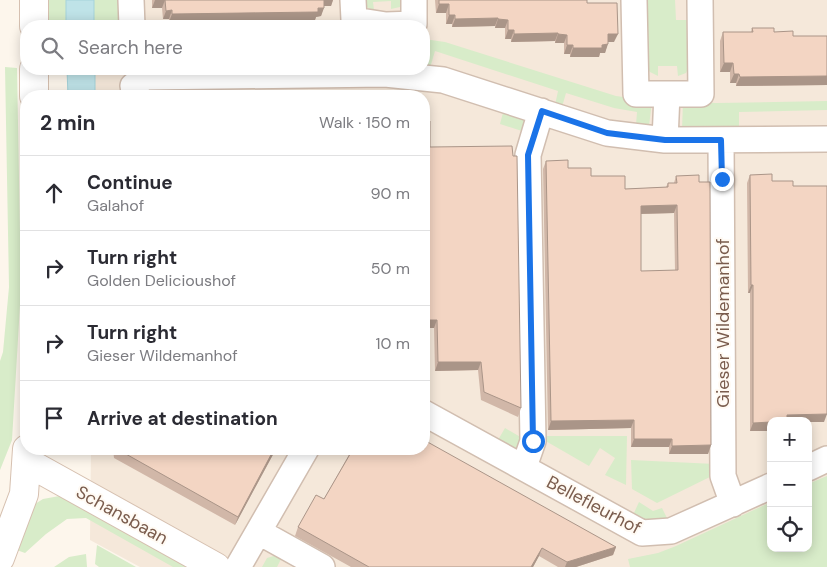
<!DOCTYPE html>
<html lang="en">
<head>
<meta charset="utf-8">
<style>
  body { margin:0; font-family:"DM Sans",sans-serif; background:#f2f2f3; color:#2b2b33 }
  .controls { position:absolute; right:15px; bottom:15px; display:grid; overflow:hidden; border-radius:10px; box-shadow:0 2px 12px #0003 }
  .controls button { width:45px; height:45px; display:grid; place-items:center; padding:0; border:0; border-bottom:1px solid #e1e1e2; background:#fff; color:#2b2b33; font:25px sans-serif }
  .stop { position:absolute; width:15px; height:15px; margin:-11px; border:4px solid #1a73e8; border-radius:50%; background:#fff }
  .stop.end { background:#1a73e8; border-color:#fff; box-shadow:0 1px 5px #0008 }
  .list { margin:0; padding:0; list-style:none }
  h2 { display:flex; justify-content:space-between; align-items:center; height:65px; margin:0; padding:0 20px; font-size:21px }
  h2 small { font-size:16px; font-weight:400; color:#7c7c81 }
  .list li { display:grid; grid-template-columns:32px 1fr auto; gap:15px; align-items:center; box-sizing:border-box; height:75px; padding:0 20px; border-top:1px solid #e1e1e2 }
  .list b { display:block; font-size:19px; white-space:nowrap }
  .list p { margin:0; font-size:16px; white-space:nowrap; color:#7c7c81 }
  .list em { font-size:16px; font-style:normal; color:#7c7c81 }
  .icon { flex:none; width:28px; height:28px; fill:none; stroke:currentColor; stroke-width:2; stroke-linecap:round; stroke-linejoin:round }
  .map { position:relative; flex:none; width:827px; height:567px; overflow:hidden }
  .search { position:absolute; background:#fff; box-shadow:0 2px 12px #0003; left:20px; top:20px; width:410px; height:55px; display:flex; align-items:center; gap:12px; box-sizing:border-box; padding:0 18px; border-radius:20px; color:#7c7c81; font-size:19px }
  .panel { position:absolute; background:#fff; box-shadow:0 2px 12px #0003; left:20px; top:90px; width:410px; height:365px; border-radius:20px }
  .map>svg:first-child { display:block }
  .residential { fill:#f5e8da; fill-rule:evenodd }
  .green { fill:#d8ecc9 }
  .water { fill:#bfe3e8; stroke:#a5d3da }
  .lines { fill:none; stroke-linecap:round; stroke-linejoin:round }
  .street-casing { stroke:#d1beb0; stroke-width:28 }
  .secondary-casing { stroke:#d6c0b0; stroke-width:30 }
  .street { stroke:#fff; stroke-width:25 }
  .secondary { stroke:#fff; stroke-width:28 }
  .wall { fill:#d1b7a8; fill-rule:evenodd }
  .shaded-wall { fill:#aa9588 }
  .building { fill:#f3d5c3; stroke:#aa9588; fill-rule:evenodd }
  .route { stroke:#1a73e8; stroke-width:6 }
  .labels { text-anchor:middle; stroke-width:4; stroke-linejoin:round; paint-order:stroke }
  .street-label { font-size:18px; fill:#7a5c4d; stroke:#fffaf3 }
</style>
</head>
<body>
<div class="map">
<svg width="827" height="567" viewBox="0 0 827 567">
  <rect width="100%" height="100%" fill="#fdf6ec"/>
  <path class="residential" d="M93,0H827V567H140L90,540L91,449H424V96H95V69H424V26H94ZM771,421H808V548H771Z"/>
  <path class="green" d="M45,0H66V26H46Z
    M93,0H123V26H94Z
    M361,0H405L400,7L391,9V1L373,2L374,10L366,7Z
    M642,0H675L676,20H690V64L686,73L678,76L677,66H658V76L650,72L643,60Z
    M424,39L445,42L616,96L652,101L649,126L636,125L637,112L614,108L566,93L562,107L555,105L558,91L435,51L430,68L424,67Z
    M5,67L17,68L21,288L12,440L0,470V361L3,352L9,287Z
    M683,101L716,103L827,101V110L739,112V128L682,130Z
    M504,109L530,118L525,132L500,124Z
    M424,336H430V376L424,373Z
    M505,428L529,442L523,453L498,440Z
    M537,436H627L626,485L605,475L615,458L600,448L589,466Z
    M631,460L715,464L718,473L657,503L632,489Z
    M827,476V567H630L628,559L658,553L676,546L771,502V548H808V484Z
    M65,495L193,567H173L86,518L67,519L46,534L25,553L14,549L30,507L43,499Z
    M639,502L653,511L662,508L669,522L650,524L633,515Z
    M97,545L136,567H99L95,564Z
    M86,554L87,567H54L69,557Z
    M277,555L282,557L277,567H262L267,558Z"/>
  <path class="water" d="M66,0H94V26H66Z
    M67,69H95V96H68Z"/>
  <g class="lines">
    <g class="street-casing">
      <path id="street" d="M131,0L132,26
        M353,0L354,20L386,25L414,24V0
        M634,0L636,94H701L700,0
        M133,86L145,77L385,74L443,80L607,133L665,140L827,139
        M665,140L667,94
        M721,140L723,476L733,504
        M424,413L642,533L671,531L771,486
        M524,467L533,441L528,155L541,111
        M808,468L827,459
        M259,532L322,567
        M238,567L306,449"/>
    </g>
    <g class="secondary-casing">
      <path id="secondary" d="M34,0V26
        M34,96V69
        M27,462L216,567
        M0,558L24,494L27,449"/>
    </g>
    <use href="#street" class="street"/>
    <use href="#secondary" class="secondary"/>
  </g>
  <path class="wall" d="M152,0H333L331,6H324L321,16L316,17L315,20L169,22V19H163L162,8H152Z
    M435,0H587V3L614,42H608L605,53H600L599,57H570V54H564V43H555V41L511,42V39H505V28H495V26L452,27V24H446V13H436Z
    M752,28L774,32L793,36H827V85L736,86V83H730V72H720V41L723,32H751Z
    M430,147L521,408L518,417L481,400L478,370L435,371Z
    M546,161L568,168L625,189L666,187L668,183H674L676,176L711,445L708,454H669V447H631V428L548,430L543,169ZM674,213L675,271H641V214Z
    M750,175L772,181L793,186L824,422L771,421V431H750V293H748L747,183Z
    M113,449H276L235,525L114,458Z
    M347,449H424L616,547L613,555L576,567H558L539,556L533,567H351L295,536L298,527L324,499L351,451Z"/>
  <path class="shaded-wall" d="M155,0H165L162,8H152Z
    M323,0H333L331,6H321Z
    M439,4H449L446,13H436Z
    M324,8L321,16L316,17L315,20L169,22L172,14Z
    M172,10L169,19H163L166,11Z
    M449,15H455L452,24H446Z
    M498,18L495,26L452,27L455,19Z
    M498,19L508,20L505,28H495Z
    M508,30H514L511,39H505Z
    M558,33L555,41L511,42L514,34Z
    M558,34L567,35L564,43H555Z
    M608,34H618L614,42H605Z
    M608,44L605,53H600L599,57H570L573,48Z
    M567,45H573L570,54H564Z
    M724,63H733L730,72H720Z
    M734,74H739L736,83H730Z
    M827,76V85L736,86L740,77Z
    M677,205L674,213L638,214L641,206Z
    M751,285H753L750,293H748Z
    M424,320H437L434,328H424Z
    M438,362H481L478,370L435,371Z
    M827,414L824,422H808V421H785L787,415Z
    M634,420L631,428L548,430L551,421Z
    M771,422V431H750L753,423Z
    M634,439H672L669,447H631Z
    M711,445L708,454H669L672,446Z
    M274,449H276L235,525L238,517Z
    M616,547L613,555L576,567H565L567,562Z
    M542,548L539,556L533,567H531Z"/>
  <path class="building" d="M165,0H324V8H318V12L172,14V10L166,11Z
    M439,0H587V3H617L618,34H608V44L602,45V48H573V45H567V35L558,34V33L514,34V30H508V20L498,19V18L455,19V15H449V4H439Z
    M752,28H774V32L793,31V36H827V76L740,77L739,74H734L733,63H724L723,32H753Z
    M424,121H430V147L512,146L513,156H517L521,408L484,392L481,362H438L437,320H424Z
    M568,160V168H591V176H625V189L668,187V183H677L676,176L699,175V182H710L711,445L672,446V439H634V420L551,421L546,161ZM677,205L678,270L641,271V206Z
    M772,174V181H793V186H827V414L787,415V421H771V422L753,423V285H751L750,175Z
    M424,440L616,547L567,562L542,548L531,567H369L298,527L316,495L324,499L353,449H424Z
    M117,449H274L238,517Z"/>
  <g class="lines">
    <path class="route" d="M533,441L528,155L542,111L607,133L665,140H721L722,179"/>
  </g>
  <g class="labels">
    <g class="street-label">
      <text transform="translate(723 323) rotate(-90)" y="6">Gieser Wildemanhof</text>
      <text transform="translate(594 505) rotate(28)" y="6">Bellefleurhof</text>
      <text transform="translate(122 515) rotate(29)" y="6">Schansbaan</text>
    </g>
  </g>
</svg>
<div class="controls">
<button>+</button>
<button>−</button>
<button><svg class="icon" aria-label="locate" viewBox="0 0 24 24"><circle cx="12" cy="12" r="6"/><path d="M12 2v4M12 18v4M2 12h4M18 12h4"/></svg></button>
</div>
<div class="stop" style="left:533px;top:441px"></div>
<div class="stop end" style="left:722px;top:179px"></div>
<div class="search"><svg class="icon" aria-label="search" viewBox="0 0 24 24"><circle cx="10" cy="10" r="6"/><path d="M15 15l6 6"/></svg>Search here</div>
<section class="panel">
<h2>2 min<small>Walk · 150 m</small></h2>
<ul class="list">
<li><svg class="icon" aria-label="ahead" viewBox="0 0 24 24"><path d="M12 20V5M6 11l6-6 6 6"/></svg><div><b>Continue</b><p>Galahof</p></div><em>90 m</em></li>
<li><svg class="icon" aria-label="right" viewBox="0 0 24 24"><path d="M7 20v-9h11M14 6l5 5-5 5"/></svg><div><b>Turn right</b><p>Golden Delicioushof</p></div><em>50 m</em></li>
<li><svg class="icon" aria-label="right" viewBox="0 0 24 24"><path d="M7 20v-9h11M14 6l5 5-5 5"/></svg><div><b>Turn right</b><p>Gieser Wildemanhof</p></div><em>10 m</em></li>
<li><svg class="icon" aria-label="arrive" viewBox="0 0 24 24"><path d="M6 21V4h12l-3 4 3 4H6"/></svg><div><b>Arrive at destination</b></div></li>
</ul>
</section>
</div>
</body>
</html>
